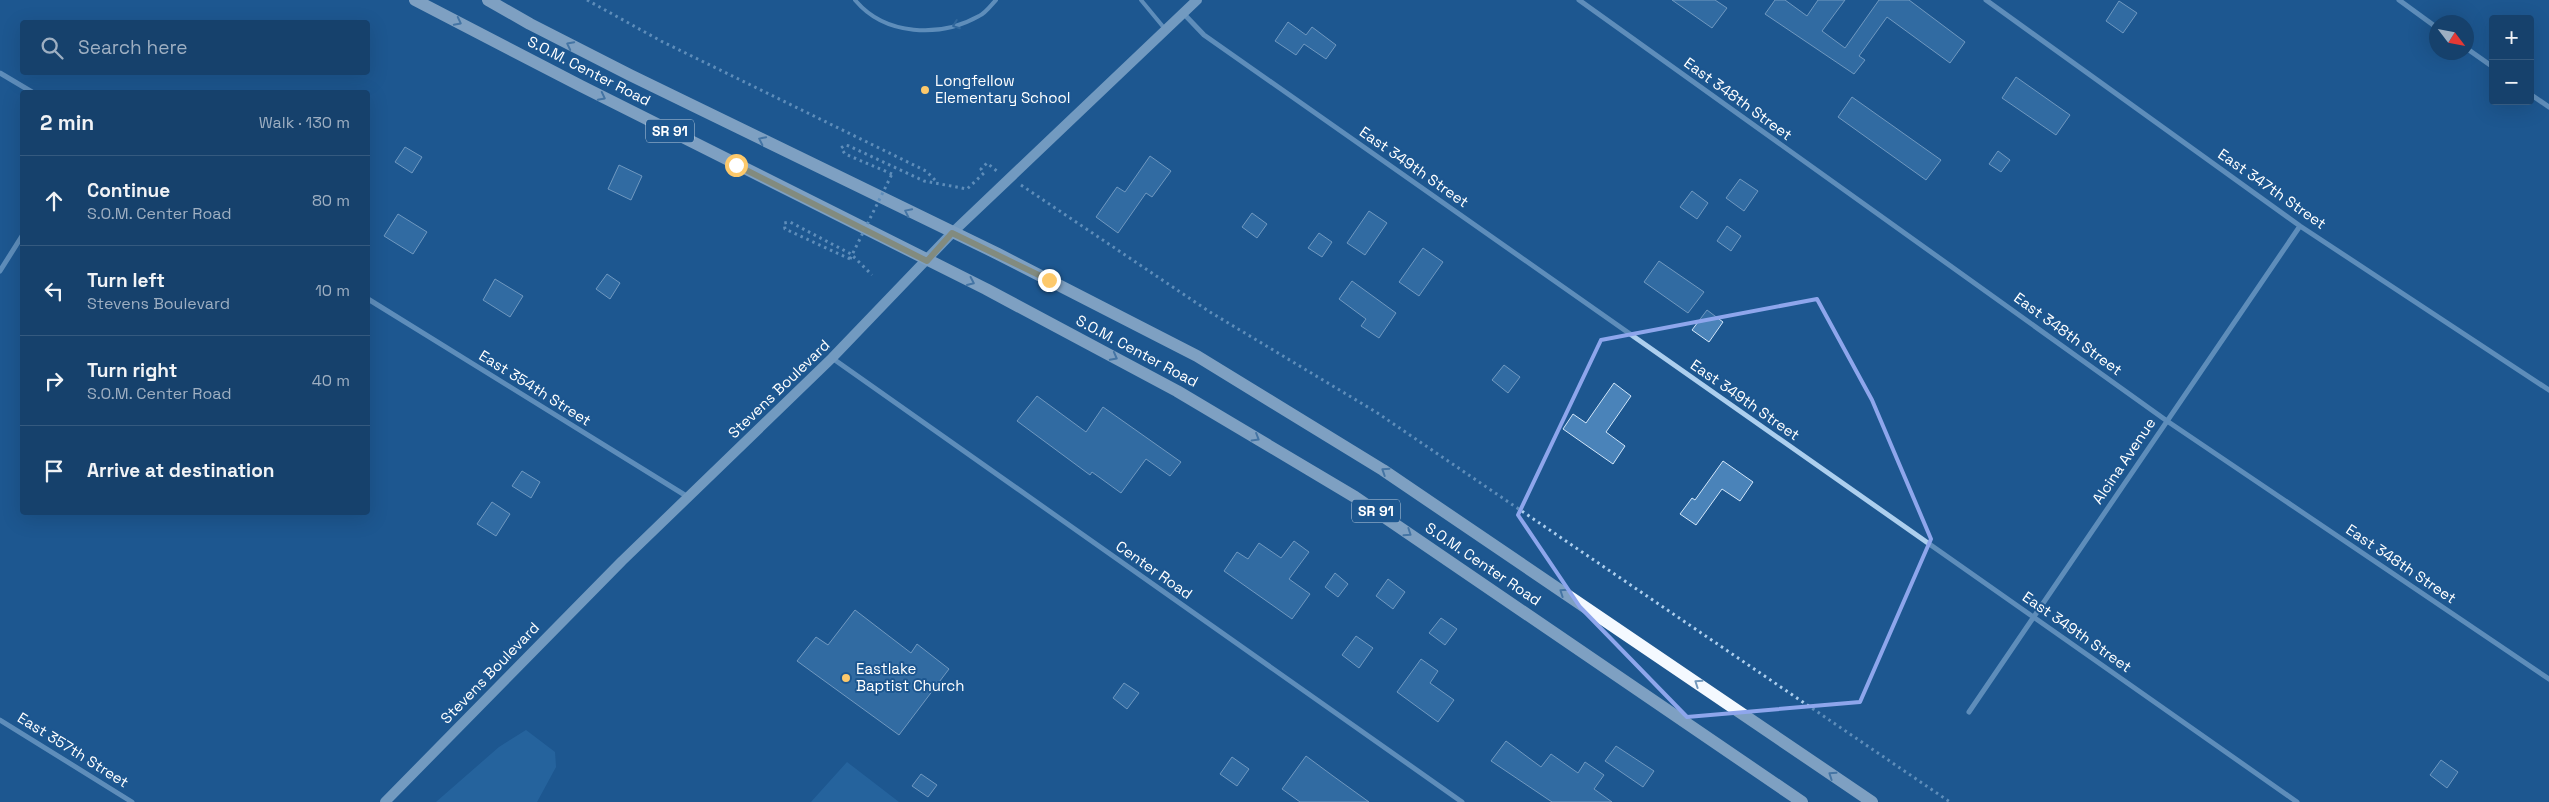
<!DOCTYPE html>
<html lang="en">
<head>
<meta charset="utf-8">
<style>
  body { margin:0; font-family:"Space Grotesk",sans-serif; background:#234c74; color:#f1f3f6 }
  .controls { position:absolute; right:15px; top:15px; display:grid; overflow:hidden; border-radius:5px; box-shadow:0 5px 20px #0002 }
  .controls button { width:45px; height:45px; display:grid; place-items:center; padding:0; border:0; border-bottom:1px solid #355a7f; background:#16416c; color:#f1f3f6; font:25px sans-serif }
  .compass { position:absolute; left:2429px; top:15px; width:45px; height:45px; border-radius:50%; background:#16416c; box-shadow:0 5px 20px #0002; rotate:122deg }
  .stop { position:absolute; width:15px; height:15px; margin:-11px; border:4px solid #fdc96b; border-radius:50%; background:#fff }
  .stop.end { background:#fdc96b; border-color:#fff; box-shadow:0 1px 5px #0008 }
  .list { margin:0; padding:0; list-style:none }
  h2 { display:flex; justify-content:space-between; align-items:center; height:65px; margin:0; padding:0 20px; font-size:21px }
  h2 small { font-size:16px; font-weight:400; color:#9eafc2 }
  .list li { display:grid; grid-template-columns:32px 1fr auto; gap:15px; align-items:center; box-sizing:border-box; height:90px; padding:0 20px; border-top:1px solid #355a7f }
  .list b { display:block; font-size:19px; white-space:nowrap }
  .list p { margin:0; font-size:16px; white-space:nowrap; color:#9eafc2 }
  .list em { font-size:16px; font-style:normal; color:#9eafc2 }
  .icon { flex:none; width:28px; height:28px; fill:none; stroke:currentColor; stroke-width:2; stroke-linecap:round; stroke-linejoin:round }
  .map { position:relative; flex:none; width:2549px; height:802px; overflow:hidden }
  .search { position:absolute; background:#16416c; box-shadow:0 5px 20px #0002; left:20px; top:20px; width:350px; height:55px; display:flex; align-items:center; gap:12px; box-sizing:border-box; padding:0 18px; border-radius:5px; color:#9eafc2; font-size:19px }
  .panel { position:absolute; background:#16416c; box-shadow:0 5px 20px #0002; left:20px; top:90px; width:350px; height:425px; border-radius:5px }
  .map>svg:first-child { display:block }
  .green { fill:#3072ae }
  .building { fill:#4a83b9; stroke:#d3e7fa }
  .lines { fill:none; stroke-linecap:round; stroke-linejoin:round }
  .path { stroke:#adcfee; stroke-width:3; stroke-dasharray:2.5 4; stroke-linecap:butt }
  .lane { stroke:#adcfee; stroke-width:4 }
  .street { stroke:#adcfee; stroke-width:5 }
  .secondary { stroke:#d9eafa; stroke-width:10 }
  .primary { stroke:#f4f9ff; stroke-width:12 }
  .path-bridge { stroke:#adcfee; stroke-width:3; stroke-dasharray:2.5 4; stroke-linecap:butt }
  .oneway { stroke:#7398bc }
  .oneway2 { stroke:#487bac }
  .route { stroke:#fdc96b; stroke-width:6 }
  .marked { fill:none; stroke:#8ea6ec; stroke-width:4; stroke-linejoin:round }
  .poi-dot { fill:#fdc96b; stroke:#1d5790; stroke-width:2 }
  .labels { text-anchor:middle; stroke-width:4; stroke-linejoin:round; paint-order:stroke }
  .shield { fill:#1d5790; stroke:#bbcdde; stroke-width:1 }
  .shield-label { font-size:14px; font-weight:bold; fill:#fff }
  .street-label { font-size:15px; fill:#fff; stroke:#1d5790 }
  .poi-label { font-size:15px; fill:#fff; stroke:#1d5790; text-anchor:start }
</style>
</head>
<body>
<div class="map">
<svg width="2549" height="802" viewBox="0 0 2549 802">
  <rect width="100%" height="100%" fill="#1d5790"/>
  <path class="green" d="M526,730L555,752L556,767L537,802H436L499,747Z
    M847,762L899,802H811Z"/>
  <path class="building" d="M1672,0H1715L1727,8L1712,28Z
    M1775,0H1785L1807,16L1818,0H1845L1822,31L1845,48L1879,0H1909L1965,42L1950,63L1887,17L1859,56L1865,60L1854,74L1765,14Z
    M2119,1L2137,13L2123,33L2106,21Z
    M1288,22L1306,35L1312,27L1336,45L1326,59L1304,44L1296,55L1275,41Z
    M2016,77L2070,115L2056,135L2002,98Z
    M1852,97L1941,160L1926,180L1838,117Z
    M405,147L422,157L412,173L395,162Z
    M1998,151L2010,160L2001,172L1989,164Z
    M1150,156L1171,171L1152,197L1146,193L1118,233L1096,217L1117,187L1125,192Z
    M619,165L642,176L631,200L608,189Z
    M1740,179L1758,191L1744,211L1726,198Z
    M1692,191L1708,203L1697,219L1680,207Z
    M1369,211L1387,223L1365,255L1347,243Z
    M1252,213L1267,224L1257,238L1242,227Z
    M398,214L427,232L413,254L384,236Z
    M1727,226L1741,236L1731,251L1717,241Z
    M1319,233L1332,242L1322,257L1308,248Z
    M1423,248L1443,262L1419,296L1399,282Z
    M1659,261L1704,292L1688,313L1644,282Z
    M607,274L620,283L610,299L596,289Z
    M495,279L523,296L510,317L483,300Z
    M1352,281L1396,313L1379,338L1361,326L1366,319L1339,299Z
    M1707,310L1723,322L1709,342L1692,330Z
    M1504,365L1520,377L1508,393L1492,380Z
    M1614,383L1631,396L1606,432L1625,446L1613,464L1563,429L1573,414L1586,423Z
    M1037,396L1086,432L1103,407L1181,462L1170,476L1146,459L1121,493L1092,472L1090,475L1017,421Z
    M1723,461L1753,482L1740,501L1722,489L1696,525L1680,514L1692,498L1695,500Z
    M522,471L540,482L531,498L512,486Z
    M492,502L510,514L496,536L477,524Z
    M1294,541L1309,552L1289,579L1310,594L1292,619L1224,571L1237,552L1248,559L1259,543L1281,558Z
    M1335,573L1348,584L1338,597L1325,587Z
    M1388,579L1405,592L1393,609L1376,596Z
    M855,610L911,653L917,644L949,669L899,735L797,661L816,637L828,645Z
    M1441,618L1457,629L1445,645L1429,633Z
    M1356,636L1373,648L1359,668L1342,655Z
    M1421,659L1438,671L1430,683L1454,700L1438,722L1397,692Z
    M1124,683L1139,693L1127,709L1113,698Z
    M1506,741L1541,767L1551,754L1578,773L1585,762L1604,775L1594,789L1612,802H1552L1491,761Z
    M1616,746L1654,771L1643,787L1605,761Z
    M1306,756L1333,776L1369,802H1300L1282,789Z
    M1232,757L1249,769L1237,786L1220,774Z
    M2441,760L2458,772L2447,788L2430,775Z
    M921,774L937,785L928,797L912,786Z"/>
  <g class="lines">
    <path class="path" d="M587,0L661,41L926,171L938,183
      M892,174L845,154L841,148L845,145L849,146L924,181L967,189L984,173L981,169L987,163L998,172
      M1021,185L1210,312L1376,412L1950,802
      M850,259L785,229L784,223L790,222L851,254L872,275"/>
    <path class="lane" d="M855,0C885,36 940,38 979,16C986,13 991,5 996,0
      M1141,0L1165,29"/>
    <path class="street" d="M1579,0L2167,421L2549,679
      M1986,0L2300,226L2549,390
      M2399,0L2436,27
      M1183,13L1204,35L2297,802
      M2466,48L2493,67
      M0,73L32,92
      M2530,94L2549,107
      M0,271L22,236
      M368,299L688,497
      M832,358L1462,802
      M1969,712L2300,226
      M0,720L132,802"/>
    <path class="secondary" d="M385,802L622,561L832,358L952,233L1197,0"/>
    <path class="primary" d="M415,0L581,86L986,289L1177,391L1355,497L1802,802
      M488,0L530,24L630,75L998,254L1197,356L1383,470L1872,802"/>
    <path class="path-bridge" d="M850,259L892,174"/>
  </g>
  <defs><path id="oneway-chevron" d="M-2-3.5L2.5 0L-2 3.5" fill="none" stroke-width="1.6" stroke-linecap="round" stroke-linejoin="round" transform="scale(1.25)"/></defs>
  <g class="oneway">
    <use href="#oneway-chevron" transform="translate(458 22) rotate(27)"/>
    <use href="#oneway-chevron" transform="translate(570 45) rotate(-153)"/>
    <use href="#oneway-chevron" transform="translate(602 97) rotate(27)"/>
    <use href="#oneway-chevron" transform="translate(762 140) rotate(-154)"/>
    <use href="#oneway-chevron" transform="translate(908 212) rotate(-154)"/>
    <use href="#oneway-chevron" transform="translate(971 282) rotate(25)"/>
    <use href="#oneway-chevron" transform="translate(1114 357) rotate(28)"/>
    <use href="#oneway-chevron" transform="translate(1256 438) rotate(31)"/>
    <use href="#oneway-chevron" transform="translate(1385 471) rotate(-147)"/>
    <use href="#oneway-chevron" transform="translate(1408 533) rotate(34)"/>
    <use href="#oneway-chevron" transform="translate(1563 592) rotate(-146)"/>
    <use href="#oneway-chevron" transform="translate(1698 683) rotate(-146)"/>
    <use href="#oneway-chevron" transform="translate(1832 775) rotate(-146)"/>
  </g>
  <use class="oneway2" href="#oneway-chevron" transform="translate(956 25) rotate(159)"/>
  <g class="lines">
    <path class="route" d="M736,165L927,261L952,233L1049,280"/>
  </g>
  <path d="M0 0H2549V802H0ZM1817,299L1872,400L1931,539L1860,702L1687,717L1580,607L1518,515L1601,340Z" fill="#1d5790" fill-opacity=".55" fill-rule="evenodd"/>
  <path class="marked" d="M1817,299L1872,400L1931,539L1860,702L1687,717L1580,607L1518,515L1601,340Z"/>
  <g class="poi-dot">
    <circle cx="925" cy="90" r="5"/>
    <circle cx="846" cy="678" r="5"/>
  </g>
  <g class="labels">
    <g class="shield">
      <rect x="646" y="119.5" width="48" height="23" rx="4"/>
      <rect x="1352" y="499.5" width="48" height="23" rx="4"/>
    </g>
    <g class="shield-label">
      <text x="670" y="136">SR 91</text>
      <text x="1376" y="516">SR 91</text>
    </g>
    <g class="street-label">
      <text transform="translate(589 71) rotate(27)" y="5">S.O.M. Center Road</text>
      <text transform="translate(1738 99) rotate(36)" y="5">East 348th Street</text>
      <text transform="translate(1414 167) rotate(35)" y="5">East 349th Street</text>
      <text transform="translate(2272 189) rotate(35)" y="5">East 347th Street</text>
      <text transform="translate(2068 334) rotate(36)" y="5">East 348th Street</text>
      <text transform="translate(1137 351) rotate(28)" y="5">S.O.M. Center Road</text>
      <text transform="translate(535 388) rotate(32)" y="5">East 354th Street</text>
      <text transform="translate(779 389) rotate(-44)" y="5">Stevens Boulevard</text>
      <text transform="translate(1745 400) rotate(35)" y="5">East 349th Street</text>
      <text transform="translate(2124 461) rotate(-56)" y="5">Alcina Avenue</text>
      <text transform="translate(1483 564) rotate(34)" y="5">S.O.M. Center Road</text>
      <text transform="translate(2401 564) rotate(34)" y="5">East 348th Street</text>
      <text transform="translate(1154 570) rotate(35)" y="5">Center Road</text>
      <text transform="translate(2077 632) rotate(35)" y="5">East 349th Street</text>
      <text transform="translate(490 673) rotate(-46)" y="5">Stevens Boulevard</text>
      <text transform="translate(73 750) rotate(32)" y="5">East 357th Street</text>
    </g>
    <g class="poi-label">
      <text x="935" y="86">Longfellow<tspan x="935" dy="17">Elementary School</tspan></text>
      <text x="856" y="674">Eastlake<tspan x="856" dy="17">Baptist Church</tspan></text>
    </g>
  </g>
</svg>
<div class="controls">
<button>+</button>
<button>−</button>
</div>
<svg class="compass" viewBox="-18 -18 36 36"><path d="M0-13l5 13h-10z" fill="#e53935"/><path d="M0 13l5-13h-10z" fill="#9eafc2"/></svg>
<div class="stop" style="left:736px;top:165px"></div>
<div class="stop end" style="left:1049px;top:280px"></div>
<div class="search"><svg class="icon" aria-label="search" viewBox="0 0 24 24"><circle cx="10" cy="10" r="6"/><path d="M15 15l6 6"/></svg>Search here</div>
<section class="panel">
<h2>2 min<small>Walk · 130 m</small></h2>
<ul class="list">
<li><svg class="icon" aria-label="ahead" viewBox="0 0 24 24"><path d="M12 20V5M6 11l6-6 6 6"/></svg><div><b>Continue</b><p>S.O.M. Center Road</p></div><em>80 m</em></li>
<li><svg class="icon" aria-label="left" viewBox="0 0 24 24"><path d="M17 20v-9H6M10 6l-5 5 5 5"/></svg><div><b>Turn left</b><p>Stevens Boulevard</p></div><em>10 m</em></li>
<li><svg class="icon" aria-label="right" viewBox="0 0 24 24"><path d="M7 20v-9h11M14 6l5 5-5 5"/></svg><div><b>Turn right</b><p>S.O.M. Center Road</p></div><em>40 m</em></li>
<li><svg class="icon" aria-label="arrive" viewBox="0 0 24 24"><path d="M6 21V4h12l-3 4 3 4H6"/></svg><div><b>Arrive at destination</b></div></li>
</ul>
</section>
</div>
</body>
</html>
